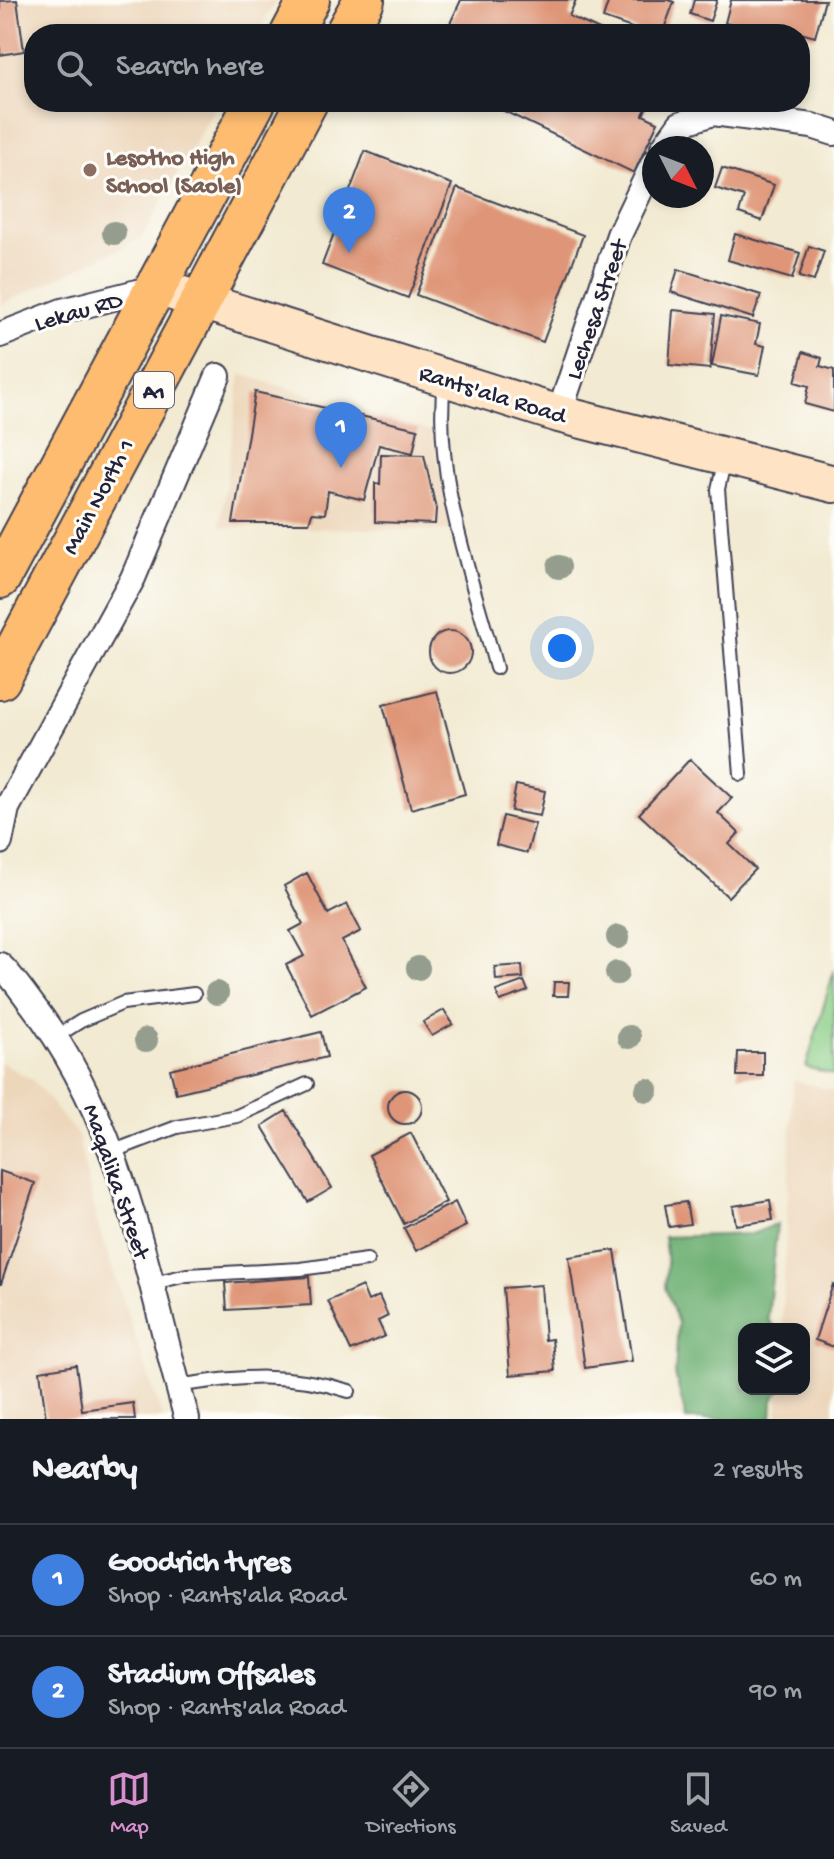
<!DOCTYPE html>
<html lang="en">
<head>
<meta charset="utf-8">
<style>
  body { margin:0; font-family:"Gochi Hand",sans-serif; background:#242831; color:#f1f3f6 }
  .controls { position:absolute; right:24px; bottom:24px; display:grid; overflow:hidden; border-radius:16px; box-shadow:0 4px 12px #0003 }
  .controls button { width:72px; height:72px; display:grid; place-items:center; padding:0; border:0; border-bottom:2px solid #363941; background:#171b24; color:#f1f3f6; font:40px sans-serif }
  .compass { position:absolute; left:642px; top:136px; width:72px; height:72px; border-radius:50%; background:#171b24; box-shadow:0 4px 12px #0003; rotate:132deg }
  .you { position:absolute; left:562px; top:648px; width:28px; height:28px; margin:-20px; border:6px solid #fff; border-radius:50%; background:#1a73e8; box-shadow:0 0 0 12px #1a73e833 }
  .badge { display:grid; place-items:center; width:52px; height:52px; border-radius:50%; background:#d690ce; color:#fff; font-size:26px; font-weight:700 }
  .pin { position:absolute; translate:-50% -66px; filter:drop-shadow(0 2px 4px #0008) }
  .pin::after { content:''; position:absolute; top:42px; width:28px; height:24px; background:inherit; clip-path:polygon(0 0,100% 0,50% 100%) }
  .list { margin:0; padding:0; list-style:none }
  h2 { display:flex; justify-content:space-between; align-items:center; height:104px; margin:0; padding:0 32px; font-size:34px }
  h2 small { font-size:26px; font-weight:400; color:#9ea1a6 }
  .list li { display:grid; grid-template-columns:52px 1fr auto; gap:24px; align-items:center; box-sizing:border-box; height:112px; padding:0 32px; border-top:2px solid #363941 }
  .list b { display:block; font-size:30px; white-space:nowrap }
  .list p { margin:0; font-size:26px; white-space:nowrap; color:#9ea1a6 }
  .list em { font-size:26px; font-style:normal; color:#9ea1a6 }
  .icon { flex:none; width:44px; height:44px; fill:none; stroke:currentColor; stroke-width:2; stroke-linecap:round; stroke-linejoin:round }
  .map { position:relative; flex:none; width:834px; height:1419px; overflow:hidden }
  .search { position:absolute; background:#171b24; box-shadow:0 4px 12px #0003; left:24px; right:24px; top:24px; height:88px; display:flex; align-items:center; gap:20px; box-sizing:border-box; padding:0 28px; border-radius:32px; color:#9ea1a6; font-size:30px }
  .sheet { height:328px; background:#171b24 }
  nav { display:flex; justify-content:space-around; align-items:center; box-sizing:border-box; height:112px; border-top:2px solid #363941; background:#171b24; font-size:22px; color:#9ea1a6 }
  nav a { display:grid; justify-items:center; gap:4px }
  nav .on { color:#d690ce }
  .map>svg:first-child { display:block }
  .built { fill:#edd7bb }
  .green { fill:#8bce87; stroke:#567861; stroke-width:2 }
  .forest { fill:#70b174; stroke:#496a58; stroke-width:2 }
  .building { fill:#df9678 }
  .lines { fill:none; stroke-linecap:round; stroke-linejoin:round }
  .lane-casing { stroke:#414052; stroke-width:16 }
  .street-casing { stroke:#414052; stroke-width:28 }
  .secondary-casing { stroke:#414052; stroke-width:40 }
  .primary-casing { stroke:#414052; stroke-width:44 }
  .lane { stroke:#fff; stroke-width:12 }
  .street { stroke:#fff; stroke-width:24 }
  .secondary { stroke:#fee4c5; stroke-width:36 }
  .primary { stroke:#fdbc6f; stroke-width:40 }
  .tree { fill:#949d8e }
  .education-dot { fill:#8d6e63; stroke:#fdfcf7; stroke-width:3 }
  .labels { text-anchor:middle; stroke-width:6; stroke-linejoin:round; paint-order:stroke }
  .shield { fill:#fdfcf7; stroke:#646373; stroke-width:2 }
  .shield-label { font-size:22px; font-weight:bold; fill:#22223b }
  .education-label { font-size:24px; font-weight:bold; fill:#785e54; stroke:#fdfcf7; text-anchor:start }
  .street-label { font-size:24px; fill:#22223b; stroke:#fdfcf7 }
</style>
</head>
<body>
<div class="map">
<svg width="834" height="1419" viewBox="0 0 834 1419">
  <rect width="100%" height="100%" fill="#fdfcf7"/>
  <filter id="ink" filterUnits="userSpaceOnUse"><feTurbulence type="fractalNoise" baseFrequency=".0125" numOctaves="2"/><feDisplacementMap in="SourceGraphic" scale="16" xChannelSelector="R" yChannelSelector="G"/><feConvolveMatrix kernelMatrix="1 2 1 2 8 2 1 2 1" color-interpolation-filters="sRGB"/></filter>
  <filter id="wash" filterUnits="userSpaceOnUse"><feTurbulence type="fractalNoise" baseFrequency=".006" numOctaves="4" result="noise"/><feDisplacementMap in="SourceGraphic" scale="32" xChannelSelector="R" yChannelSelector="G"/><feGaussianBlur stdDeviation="1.8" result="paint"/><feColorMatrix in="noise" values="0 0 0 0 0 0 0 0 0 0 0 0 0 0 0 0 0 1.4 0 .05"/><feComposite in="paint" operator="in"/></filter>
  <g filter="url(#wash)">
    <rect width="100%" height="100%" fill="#f2ead2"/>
    <path class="built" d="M0,0H276L257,34H34V102H218L141,239L0,305Z
      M241,374L431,432L453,530L220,527Z
      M0,1062L33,1080L78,1136L97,1223L163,1419H0Z
      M793,1080L834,1091V1419H777L779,1389H804V1329H782Z"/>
    <path class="green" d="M834,970V1075L806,1067Z"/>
    <path class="forest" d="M777,1224L768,1319L776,1329H744V1389H781L773,1400L772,1419H686L675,1374L678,1323L665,1287L667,1263L664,1237L752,1234Z"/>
    <g id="blocks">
      <path class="building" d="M17,0L24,51L0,55V1Z
        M461,0H576L569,16L608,34H445Z
        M609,0H669L674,2L662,34H649L603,18Z
        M694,0H717L710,21L690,14Z
        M731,0H825L815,37L772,25L769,34H764L725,23Z
        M485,102H649L643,115L658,122L634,173Z
        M365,151L452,184L408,298L322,265Z
        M722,168L774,185L762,221L739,213L744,197L715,188Z
        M457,188L583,235L543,342L416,295Z
        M735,234L800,253L792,279L728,260Z
        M809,246L824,251L814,281L799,277Z
        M678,269L761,295L753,318L671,292Z
        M673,310L715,314L710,369L669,365Z
        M721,316L760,324L756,344L765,346L759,375L712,366Z
        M803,352L822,358L820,366L834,370V412L805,404L809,386L795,382Z
        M255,392L418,429L413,453L379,445L364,500L328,491L325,514L312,513L309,523H233Z
        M381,454L424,455L436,509L435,524L375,522V483L380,484Z
        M429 652a21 21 0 1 1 42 0a21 21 0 1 1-42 0Z
        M437,691L465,794L411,809L383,705Z
        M690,759L732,798L718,813L739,833L729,844L755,869L728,897L639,814Z
        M516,785L545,791L540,816L511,811Z
        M503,816L535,824L527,853L496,845Z
        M307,873L328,914L347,904L361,931L342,941L366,987L312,1015L286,965L304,956L290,931L303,924L284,886Z
        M522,965L523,978L496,980L495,967Z
        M524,981L528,991L500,1001L496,991Z
        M554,982H569L568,996H553Z
        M444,1010L453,1024L432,1036L423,1022Z
        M321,1032L327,1057L176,1093L170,1069Z
        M738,1052H763V1076H737Z
        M388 1107a17 17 0 1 1 34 0a17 17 0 1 1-34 0Z
        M286,1111L332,1188L308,1202L262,1126Z
        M411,1133L446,1202L404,1224L369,1155Z
        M0,1171L35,1183L1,1284H0Z
        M770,1200L773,1220L736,1225L733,1206Z
        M455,1202L466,1226L416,1251L404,1228Z
        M686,1202L690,1224L669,1227L665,1205Z
        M615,1250L632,1361L585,1368L569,1257Z
        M309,1277L311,1305L227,1310L225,1283Z
        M833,1284L834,1285V1347L815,1340Z
        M541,1285L545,1340L552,1339L555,1371L510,1375L503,1288Z
        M362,1286L368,1301L379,1296L388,1316L378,1321L385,1336L351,1351L328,1301Z
        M76,1365L82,1410L133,1403L135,1419H46L40,1371Z"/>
    </g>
  </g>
  <g filter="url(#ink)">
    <use href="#blocks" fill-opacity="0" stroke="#414052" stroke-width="2"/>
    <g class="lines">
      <g class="lane-casing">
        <path id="lane" d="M444,382C433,477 472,577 496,668
          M725,459L718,489L741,774
          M57,1036L81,1021L123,1003L194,994
          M111,1152L177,1127L237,1116L307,1084
          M153,1283L187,1275L300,1269L367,1260
          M178,1386C240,1376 288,1372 349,1391"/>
      </g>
      <g class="street-casing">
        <path id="street" d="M663,148L680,124L713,113L812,126L834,133
          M0,335L62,311L157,287
          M559,414L619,235L654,162
          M0,842L7,808L133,578L218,376
          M0,965C12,976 21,990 31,1003C124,1122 147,1278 187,1419"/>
      </g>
      <g class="secondary-casing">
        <path id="secondary" d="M157,287L559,414L834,484"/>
      </g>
      <g class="primary-casing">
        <path id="primary" d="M291,34L309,0
          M345,34L364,0
          M0,578L255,102
          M0,679L307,102"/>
      </g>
      <use href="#lane" class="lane"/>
      <use href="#street" class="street"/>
      <use href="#secondary" class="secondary"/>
      <use href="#primary" class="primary"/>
    </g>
    <g class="tree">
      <circle cx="114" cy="233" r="12"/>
      <circle cx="559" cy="567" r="12"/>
      <circle cx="618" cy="937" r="12"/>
      <circle cx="418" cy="968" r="12"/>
      <circle cx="617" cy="973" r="12"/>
      <circle cx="217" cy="993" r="12"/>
      <circle cx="629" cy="1037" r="12"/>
      <circle cx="146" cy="1040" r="12"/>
      <circle cx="647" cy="1090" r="12"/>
    </g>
  </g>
  <circle class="education-dot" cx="90" cy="170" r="8"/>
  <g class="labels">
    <rect class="shield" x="134" y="372" width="40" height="36" rx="6"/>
    <g class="shield-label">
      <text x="154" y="398">A1</text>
    </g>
    <g class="education-label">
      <text x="106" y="164">Lesotho High<tspan x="106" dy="28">School (Saole)</tspan></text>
    </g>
    <g class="street-label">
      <text transform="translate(595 309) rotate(-71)" y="8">Lechesa Street</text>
      <text transform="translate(78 310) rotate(-16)" y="8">Lekau RD</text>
      <text transform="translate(493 393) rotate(17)" y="8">Rants'ala Road</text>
      <text transform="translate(97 496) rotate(-62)" y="8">Main North 1</text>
      <text transform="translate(118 1181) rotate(71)" y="8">Maqalika Street</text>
    </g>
  </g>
</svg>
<div class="controls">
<button><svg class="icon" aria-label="layers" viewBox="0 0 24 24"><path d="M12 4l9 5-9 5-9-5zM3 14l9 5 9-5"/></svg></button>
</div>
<svg class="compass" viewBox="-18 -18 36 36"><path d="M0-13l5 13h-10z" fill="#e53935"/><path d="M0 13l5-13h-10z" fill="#9ea1a6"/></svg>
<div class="you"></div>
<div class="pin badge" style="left:341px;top:468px;background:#3f7fe0">1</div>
<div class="pin badge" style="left:349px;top:253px;background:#3f7fe0">2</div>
<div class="search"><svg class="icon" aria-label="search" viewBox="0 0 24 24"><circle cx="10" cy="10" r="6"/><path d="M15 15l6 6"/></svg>Search here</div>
</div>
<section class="sheet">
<h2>Nearby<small>2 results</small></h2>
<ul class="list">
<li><span class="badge" style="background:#3f7fe0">1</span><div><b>Goodrich tyres</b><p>Shop · Rants'ala Road</p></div><em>60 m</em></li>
<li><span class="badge" style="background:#3f7fe0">2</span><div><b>Stadium Offsales</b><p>Shop · Rants'ala Road</p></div><em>90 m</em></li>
</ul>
</section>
<nav>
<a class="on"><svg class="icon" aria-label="map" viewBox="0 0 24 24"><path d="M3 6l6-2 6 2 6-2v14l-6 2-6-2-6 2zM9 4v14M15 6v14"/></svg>Map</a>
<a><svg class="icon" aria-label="directions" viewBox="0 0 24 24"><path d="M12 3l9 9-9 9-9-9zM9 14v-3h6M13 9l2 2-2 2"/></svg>Directions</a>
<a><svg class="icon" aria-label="saved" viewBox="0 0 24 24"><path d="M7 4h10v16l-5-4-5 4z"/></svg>Saved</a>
</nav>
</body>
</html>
